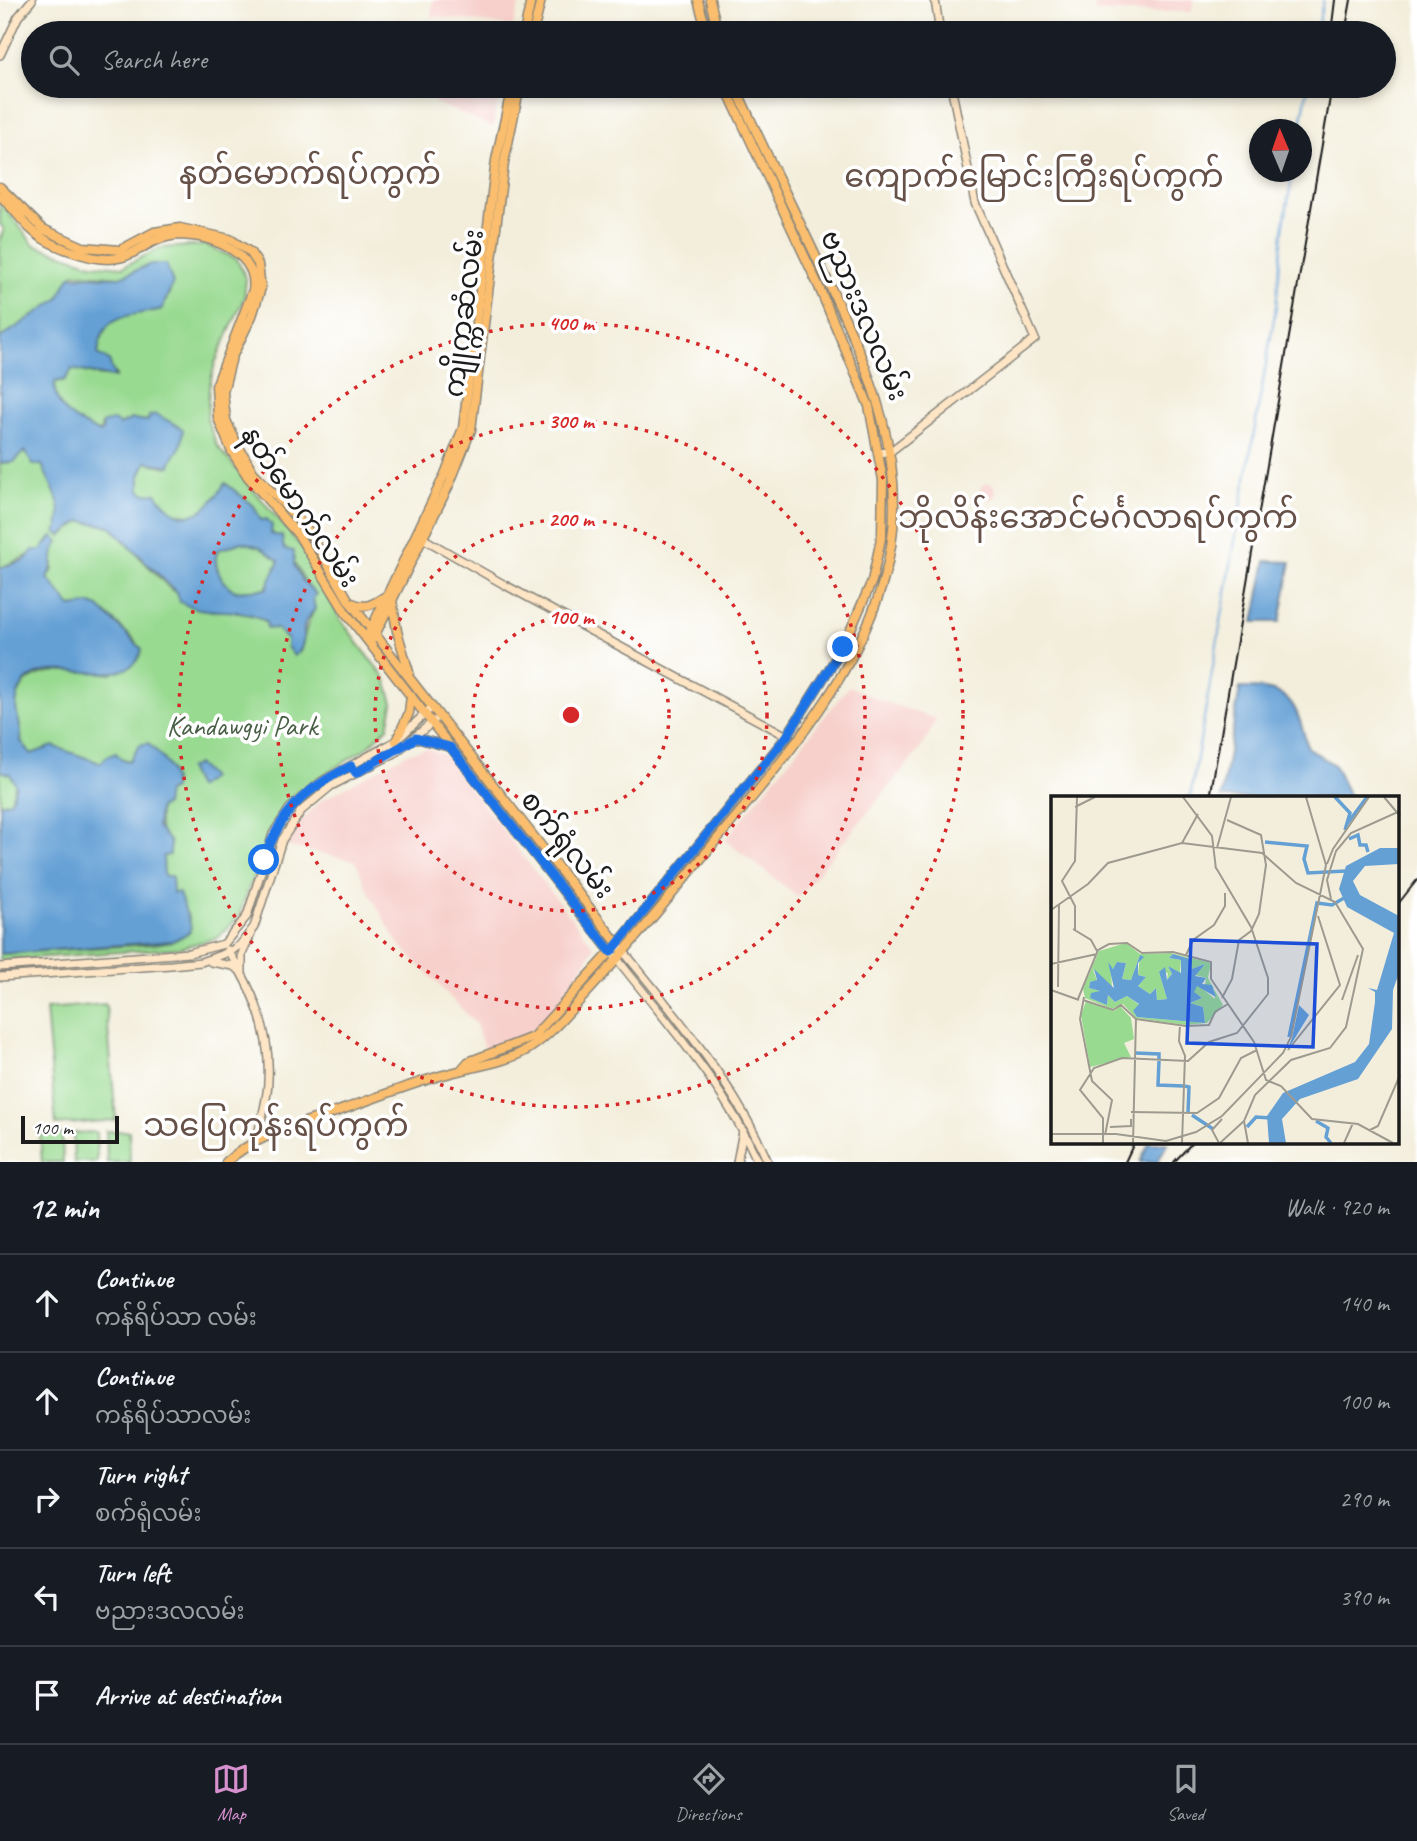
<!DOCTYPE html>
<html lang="en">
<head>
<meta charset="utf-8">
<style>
  body { margin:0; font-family:Caveat,"Noto Sans Myanmar",sans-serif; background:#20242c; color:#f1f3f6 }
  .compass { position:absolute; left:1249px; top:119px; width:63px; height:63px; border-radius:50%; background:#171b24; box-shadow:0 4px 10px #0003; rotate:358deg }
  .scale { position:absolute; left:21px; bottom:18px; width:98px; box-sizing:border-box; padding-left:7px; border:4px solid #1c1c1c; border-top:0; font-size:19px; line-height:24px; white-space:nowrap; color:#1c1c1c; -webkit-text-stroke:5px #fff; paint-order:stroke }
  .stop { position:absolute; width:21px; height:21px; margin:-16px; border:5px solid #1a73e8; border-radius:50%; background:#fff }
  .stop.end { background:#1a73e8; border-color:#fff; box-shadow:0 2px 7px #0008 }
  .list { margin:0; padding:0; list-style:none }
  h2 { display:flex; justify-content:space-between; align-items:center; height:91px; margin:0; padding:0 28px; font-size:30px }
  h2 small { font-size:23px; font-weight:400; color:#9ea1a6 }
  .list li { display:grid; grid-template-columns:46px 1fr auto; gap:21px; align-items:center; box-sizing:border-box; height:98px; padding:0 28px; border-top:2px solid #363941 }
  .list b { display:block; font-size:26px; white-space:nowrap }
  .list p { margin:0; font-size:23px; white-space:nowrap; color:#9ea1a6 }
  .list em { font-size:23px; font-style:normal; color:#9ea1a6 }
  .icon { flex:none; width:38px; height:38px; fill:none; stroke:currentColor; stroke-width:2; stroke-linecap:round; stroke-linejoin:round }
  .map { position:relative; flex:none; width:1417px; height:1162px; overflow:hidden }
  .search { position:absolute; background:#171b24; box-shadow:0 4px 10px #0003; left:21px; right:21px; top:21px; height:77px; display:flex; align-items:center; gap:18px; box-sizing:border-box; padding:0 24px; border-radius:38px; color:#9ea1a6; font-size:26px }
  .sheet { height:581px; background:#171b24 }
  nav { display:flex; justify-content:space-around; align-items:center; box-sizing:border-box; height:98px; border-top:2px solid #363941; background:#171b24; font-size:19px; color:#9ea1a6 }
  nav a { display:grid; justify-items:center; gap:4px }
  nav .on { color:#d690ce }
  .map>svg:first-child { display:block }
  .built { fill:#f7d0cc }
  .green { fill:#99da91; stroke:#5a7b56; stroke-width:2 }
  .water { fill:#65a0d5; stroke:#405e78; stroke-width:2; fill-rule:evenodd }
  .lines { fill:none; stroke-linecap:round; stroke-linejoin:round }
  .stream { stroke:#65a0d5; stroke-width:2 }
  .secondary-casing { stroke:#88857c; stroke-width:10 }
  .primary-casing { stroke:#88857c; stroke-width:11 }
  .secondary { stroke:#fde5c5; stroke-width:7 }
  .primary { stroke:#fabe6e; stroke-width:8 }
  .rail { stroke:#1c1c1c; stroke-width:2 }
  .route { stroke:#1a73e8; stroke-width:9 }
  .ring { fill:none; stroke:#d62828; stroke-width:3.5; stroke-dasharray:3.5 7 }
  .labels { text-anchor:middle; stroke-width:7; stroke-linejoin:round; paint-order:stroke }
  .street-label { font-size:28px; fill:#1c1c1c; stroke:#fff }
  .park-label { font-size:28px; fill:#485e45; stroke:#fff }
  .quarter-label { font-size:32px; fill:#665148; stroke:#fff }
  .inset-river { fill:none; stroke:#65a0d5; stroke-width:3.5 }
  .inset-road { fill:none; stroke:#9d9a8f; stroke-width:2 }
  .view { fill:#1d4ed8; fill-opacity:0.15; stroke:#1d4ed8; stroke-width:3.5 }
  .inset-edge { fill:none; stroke:#1c1c1c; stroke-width:3.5 }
  .centre { fill:#d62828; stroke:#fff; stroke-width:3.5 }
  .ring-label { font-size:21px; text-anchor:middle; font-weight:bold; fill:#d62828; stroke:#fff; stroke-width:7; stroke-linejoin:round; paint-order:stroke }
</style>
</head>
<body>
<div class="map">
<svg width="1417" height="1162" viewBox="0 0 1417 1162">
  <rect width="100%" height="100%" fill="#fff"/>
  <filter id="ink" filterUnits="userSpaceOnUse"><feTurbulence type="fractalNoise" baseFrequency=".0143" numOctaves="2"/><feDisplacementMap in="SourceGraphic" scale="14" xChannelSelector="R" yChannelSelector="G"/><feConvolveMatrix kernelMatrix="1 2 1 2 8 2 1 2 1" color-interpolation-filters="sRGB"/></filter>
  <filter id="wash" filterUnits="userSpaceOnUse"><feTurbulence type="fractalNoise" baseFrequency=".00686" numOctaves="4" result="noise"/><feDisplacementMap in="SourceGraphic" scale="28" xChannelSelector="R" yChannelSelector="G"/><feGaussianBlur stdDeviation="1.57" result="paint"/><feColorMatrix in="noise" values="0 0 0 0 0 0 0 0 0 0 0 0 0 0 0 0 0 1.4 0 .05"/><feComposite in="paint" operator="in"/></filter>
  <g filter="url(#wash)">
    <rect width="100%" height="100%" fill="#f3eedb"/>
    <path class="built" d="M433,0H521L513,26L431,16Z
      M1095,0H1193L1192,12H1095Z
      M436,86H499L493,127L434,102Z
      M980 491a8 8 0 1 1 16 0a8 8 0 1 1-16 0Z
      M849,686L876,699L936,719L924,744L798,897L725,840Z
      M427,748L444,755L594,947L566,995L529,1036L485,1052L476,1024L397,942L366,887L356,861L285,846L291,832L319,802L406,754Z"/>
    <path class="green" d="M0,202L34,245L92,264L123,267L160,248L205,245L237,259L246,279L244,298L215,363L209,388L207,419L217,446L303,549L340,619L386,680L393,703L388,727L368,747L295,793L271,828L238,918L217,938L179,948L0,960V954L155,944L173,941L190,932C193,910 171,898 165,878C162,868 158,818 159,807L165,805L140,746L129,761L118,757L101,763L53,747L31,754L21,742C23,722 16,723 16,711C13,659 81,671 112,674L137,642L99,607L91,604L71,607L48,578L53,570L52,537L41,550L0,568V463L14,462L25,451L42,465L60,501L61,520L56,532L62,536L81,521L110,526L171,590L211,611L227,610L258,617L277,629L300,652C306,636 305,624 315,609C311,587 295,564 283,546C274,531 258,524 254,506L225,483C222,488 220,494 218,498C193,531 163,508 140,490V476L145,462L168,467L173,459L174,424L132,419L120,425L102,423L100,433C78,422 52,411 55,382L65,380L72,369L101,376L116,375L98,354C102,311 126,318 162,309L171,289L151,264L120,277L74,273L58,299L0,338V239L4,229L0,224Z
      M242,542L260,547L279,561L266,589L235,591C222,583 211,564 218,550Z
      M0,771L10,774L16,781L11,801L0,804Z
      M106,1004L116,1120L56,1125L46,1009Z
      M129,1131L130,1162H107L106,1131Z
      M96,1132L97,1162H74L73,1133Z
      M40,1134H62L63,1162H42Z"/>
    <path class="water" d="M151,264H166L173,283L162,309C126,318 102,311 98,354L109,361L115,378L72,369L65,380L55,382C52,411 78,422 100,433L103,429L102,423L114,420L120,425L132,419L148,421L149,416L156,414L183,429L181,446L170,463L171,466L146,462L140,476V490L145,494L156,493C182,531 205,516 225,483L254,506L261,520L267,519L272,525L271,534L282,536L284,549L294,551V565L302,580L316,594L313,598L315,609C312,613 306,619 305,624C301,636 307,648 294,656L287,647V639L277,629L267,628L266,621C238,604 207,618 180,602L177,593L110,526L81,521L61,536L56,532C67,505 52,490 42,465H33L25,451L14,462L0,463V338L58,299L70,276L120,277ZM242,542L260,547L279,561L266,589L235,591C222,583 211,564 218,550Z
      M53,536L59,542C50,553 55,566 48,578L71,607L91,604L99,607L142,649C128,703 35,640 18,695C12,715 23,720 21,741L31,754L53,746L100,763L107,756L116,753L122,760L129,761L140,745L148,743C161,755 175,770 173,789L167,792L165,805L159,808L157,827L170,842V855L163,856L164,876H172L173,893H179L191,927L190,932L173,941L0,954V804L11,801L16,785L10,774L0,771V568L25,560L33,550H41Z
      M1266,561L1291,562L1280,622H1254Z
      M1240,688C1293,687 1295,702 1308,748L1334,765L1350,798H1221Z
      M197,764L211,778L197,788L188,769Z
      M1149,1143H1168L1157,1162H1140Z"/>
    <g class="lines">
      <path class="stream" d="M1317,33L1323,0
        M1300,130L1308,86
        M1190,798L1276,307L1283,230L1293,172"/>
    </g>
  </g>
  <g filter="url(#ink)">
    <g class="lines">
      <g class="secondary-casing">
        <path id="secondary" d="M935,0L940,33
          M0,55L18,17L32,0
          M880,453L891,451L1035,339L975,203L951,86
          M419,536L505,585L787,736
          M620,947C675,1015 733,1081 768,1162
          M228,950C253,990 271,1032 268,1080C268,1099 261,1120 257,1139
          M614,955C666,1022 723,1083 758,1162
          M211,962L233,966L239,970
          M0,967L189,953L224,944L247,916L273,834L290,808L321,782L396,741L429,710
          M242,972V954L251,934
          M0,977L171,965L201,962L229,952L240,945L254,927L282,840L301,811L331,786L395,753L434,721
          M737,1162L743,1131"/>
      </g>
      <g class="primary-casing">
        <path id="primary" d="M698,0L707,33
          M710,0L718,33
          M524,33L531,0
          M533,33L541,0
          M0,187L43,229L83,247L120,250L154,232L180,228L230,239L250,252L258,264L261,288L252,316L232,357L223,392L226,420L235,440L253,472L308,530L349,601L618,944
          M0,196C13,207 21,221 33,231C48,245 71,252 91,257C134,266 137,242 171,236C203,231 259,251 253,290L216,386L218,418L231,450L248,477L299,536L346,613L611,952
          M392,600L397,631L409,672
          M352,603C365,609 372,605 384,597
          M369,633L445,474L463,428L496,160L512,86
          M373,639L450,483L471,430L504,163L520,86
          M416,738L450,747
          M396,741L409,713L411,695
          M461,1070L468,1062L533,1037L618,944L787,736L843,647L872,581L882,534L883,480L869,406L819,287L725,86
          M226,1162C260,1132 303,1124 344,1109C378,1097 413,1083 447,1074C474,1066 506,1063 530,1048C550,1035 566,1015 582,998C629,948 671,895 714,843C779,765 854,681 883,582C917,469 867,363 819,263C791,204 762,145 735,86"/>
      </g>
      <use href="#secondary" class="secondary"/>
      <use href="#primary" class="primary"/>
      <path class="rail" d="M1331,33L1335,0
        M1345,33L1351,0
        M1210,798L1332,86
        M1398,904L1417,880
        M1125,1162L1134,1143
        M1174,1162L1192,1143"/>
    </g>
  </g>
  <g class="lines" filter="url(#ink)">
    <path class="route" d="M264,860C281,810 305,789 351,766L356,773L416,738L450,747L611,952L787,736L843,647"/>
  </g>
  <g class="ring">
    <circle cx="571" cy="715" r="98"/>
    <circle cx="571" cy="715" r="196"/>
    <circle cx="571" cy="715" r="294"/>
    <circle cx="571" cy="715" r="392"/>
  </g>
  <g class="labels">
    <g class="street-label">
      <text transform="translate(463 313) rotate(-83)" y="10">ကျိုက္ကဆံလမ်း</text>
      <text transform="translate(865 315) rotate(67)" y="10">ဗညားဒလလမ်း</text>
      <text transform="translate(301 506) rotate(56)" y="10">နတ်မောက်လမ်း</text>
      <text transform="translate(568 844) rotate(51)" y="10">စက်ရုံလမ်း</text>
    </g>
    <g class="park-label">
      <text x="242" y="735">Kandawgyi Park</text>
    </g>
    <g class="quarter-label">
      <text x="310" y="184">နတ်မောက်ရပ်ကွက်</text>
      <text x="1034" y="187">ကျောက်မြောင်းကြီးရပ်ကွက်</text>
      <text x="1098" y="528">ဘိုလိန်းအောင်မင်္ဂလာရပ်ကွက်</text>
      <text x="276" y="1136">သပြေကုန်းရပ်ကွက်</text>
    </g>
  </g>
  <g transform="translate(1051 796)">
    <rect width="348" height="348" fill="#f3eedb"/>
    <path d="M75,147L89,158L120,157L160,167L157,182L172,209L156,227L135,229L85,222L72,208L61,213L34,202L32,193L48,155ZM122,158L139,163L138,174L154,168L144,179L155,182L154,189L163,191L164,203L141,184L130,188L151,202L139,207L152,211L154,227L86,221L82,215L90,210L76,200L64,206L57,199L56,209L39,202L49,195L38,192L39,186L46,185L42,173L61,193L60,172L65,173L66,166L75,167L71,183L80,184L89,159L87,179L95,181L87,190L99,198L105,192L106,204L116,203L108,176L117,177L116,184L121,178L117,170L129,177L130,164L118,162ZM35,205L63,215L69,210L80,222L83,243L73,247L80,261L39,271L30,219Z" fill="#99da91" fill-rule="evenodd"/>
    <path d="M329,52H348V68L314,70L302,85L309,99L348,120V177L342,194L341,233L307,283L249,303L231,323L235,347H218L216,320L232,297L304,266L318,248L324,206V196L317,192L326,194L343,137L296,111L288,93L295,70ZM122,158L139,163L138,174L154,168L144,180L155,182L151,188L161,189L165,201L146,190L143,196L151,202L139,207L152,211L154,227L86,221L82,215L88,208L76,200L64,206L57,199L56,209L39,202L40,197L49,195L38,192L39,186L46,184L43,173L63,192L57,166L62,173L66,166L75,167L71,183L80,184L89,159L93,161L87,167V179L95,181L87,190L99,198L105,192L106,204L116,203L108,176L114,171L116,184L121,178L117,170L130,177V164L118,162ZM248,209L258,219L236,255L241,242Z" fill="#65a0d5"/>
    <path class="inset-river" d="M284,1L299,17L294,34M296,28L316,1M298,43L307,39L309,49H315L317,56M214,46L256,50L253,63L257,77L295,75M238,241L266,107L281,109L293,102M84,257L108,258V263M108,265L107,289L132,290M134,290L138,291L137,317M141,319L162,333M265,325L277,332L275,341L280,347M196,331L205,321L220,322"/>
    <path class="inset-road" d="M132,1L161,40L165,73M333,1L349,20M24,11L44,1M131,47L147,18M166,52L180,1M276,68L282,53L318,1M280,103L276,84L285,55L300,37L349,15M0,114L37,88L57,67L131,47L211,57L245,87L284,106L312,153L295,231L279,252L240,264L204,299L193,325L197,347M22,133L40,144L46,155M24,134V110L11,85L24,65L26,1M135,159L142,144L163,129L174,110V97M0,168L46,158M7,191L8,108M0,194L28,204M33,201L29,223L41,285L61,304L54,339M171,202L181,183L188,144L200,135L208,118L215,69L210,39L176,24M27,203L47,154L58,148L76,147L91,157L122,156L160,166V183L203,246L215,284L230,290L261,323L307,328L342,347M32,204L62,214L70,209L85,223L135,230L158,229L164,216L177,208M291,204L307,159M129,229L128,245L134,260L131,347M237,254L289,189L267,120M0,290V347M80,316L146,317L168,302L190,262L206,254M59,331L80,330V323M319,334L327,330L349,279M0,338H65L115,345L145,336L171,320L232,257L240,241L275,69L255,1M52,347V322L29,294L43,272L71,262L137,265L158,246L186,237L217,198V182L200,131L164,70M82,347L85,222M168,347L161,334L171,323M169,347L193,325M293,347L302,327"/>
    <path class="view" d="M140,144L266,148L262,251L136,247Z"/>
    <rect width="348" height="348" class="inset-edge"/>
  </g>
  <circle cx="571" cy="715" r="10" class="centre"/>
  <g class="ring-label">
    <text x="571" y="330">400 m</text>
    <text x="571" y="428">300 m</text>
    <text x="571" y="526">200 m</text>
    <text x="571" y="624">100 m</text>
  </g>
</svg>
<svg class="compass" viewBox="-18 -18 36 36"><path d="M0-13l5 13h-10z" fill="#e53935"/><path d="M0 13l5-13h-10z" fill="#9ea1a6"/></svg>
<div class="scale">100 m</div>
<div class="stop" style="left:264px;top:860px"></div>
<div class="stop end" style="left:843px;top:647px"></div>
<div class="search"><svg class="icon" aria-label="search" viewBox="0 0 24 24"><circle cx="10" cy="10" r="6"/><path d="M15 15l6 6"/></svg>Search here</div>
</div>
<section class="sheet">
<h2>12 min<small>Walk · 920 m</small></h2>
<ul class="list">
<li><svg class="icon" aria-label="ahead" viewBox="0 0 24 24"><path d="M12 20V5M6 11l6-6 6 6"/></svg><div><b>Continue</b><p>ကန်ရိပ်သာ လမ်း</p></div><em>140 m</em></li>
<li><svg class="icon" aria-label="ahead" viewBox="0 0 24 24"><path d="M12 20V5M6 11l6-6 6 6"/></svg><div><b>Continue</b><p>ကန်ရိပ်သာလမ်း</p></div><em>100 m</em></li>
<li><svg class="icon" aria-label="right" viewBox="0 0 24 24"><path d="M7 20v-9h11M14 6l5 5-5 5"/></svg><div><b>Turn right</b><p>စက်ရုံလမ်း</p></div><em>290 m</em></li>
<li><svg class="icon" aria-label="left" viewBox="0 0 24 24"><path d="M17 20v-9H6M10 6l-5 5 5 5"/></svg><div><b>Turn left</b><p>ဗညားဒလလမ်း</p></div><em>390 m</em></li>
<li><svg class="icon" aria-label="arrive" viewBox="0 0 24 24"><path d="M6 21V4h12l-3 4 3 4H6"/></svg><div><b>Arrive at destination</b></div></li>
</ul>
</section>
<nav>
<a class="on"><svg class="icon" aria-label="map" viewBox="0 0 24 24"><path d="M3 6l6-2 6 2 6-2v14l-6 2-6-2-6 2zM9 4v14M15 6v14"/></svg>Map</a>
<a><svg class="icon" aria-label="directions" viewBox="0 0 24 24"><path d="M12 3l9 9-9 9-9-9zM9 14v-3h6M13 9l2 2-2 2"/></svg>Directions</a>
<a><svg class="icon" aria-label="saved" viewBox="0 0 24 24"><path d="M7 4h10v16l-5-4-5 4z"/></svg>Saved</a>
</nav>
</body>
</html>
